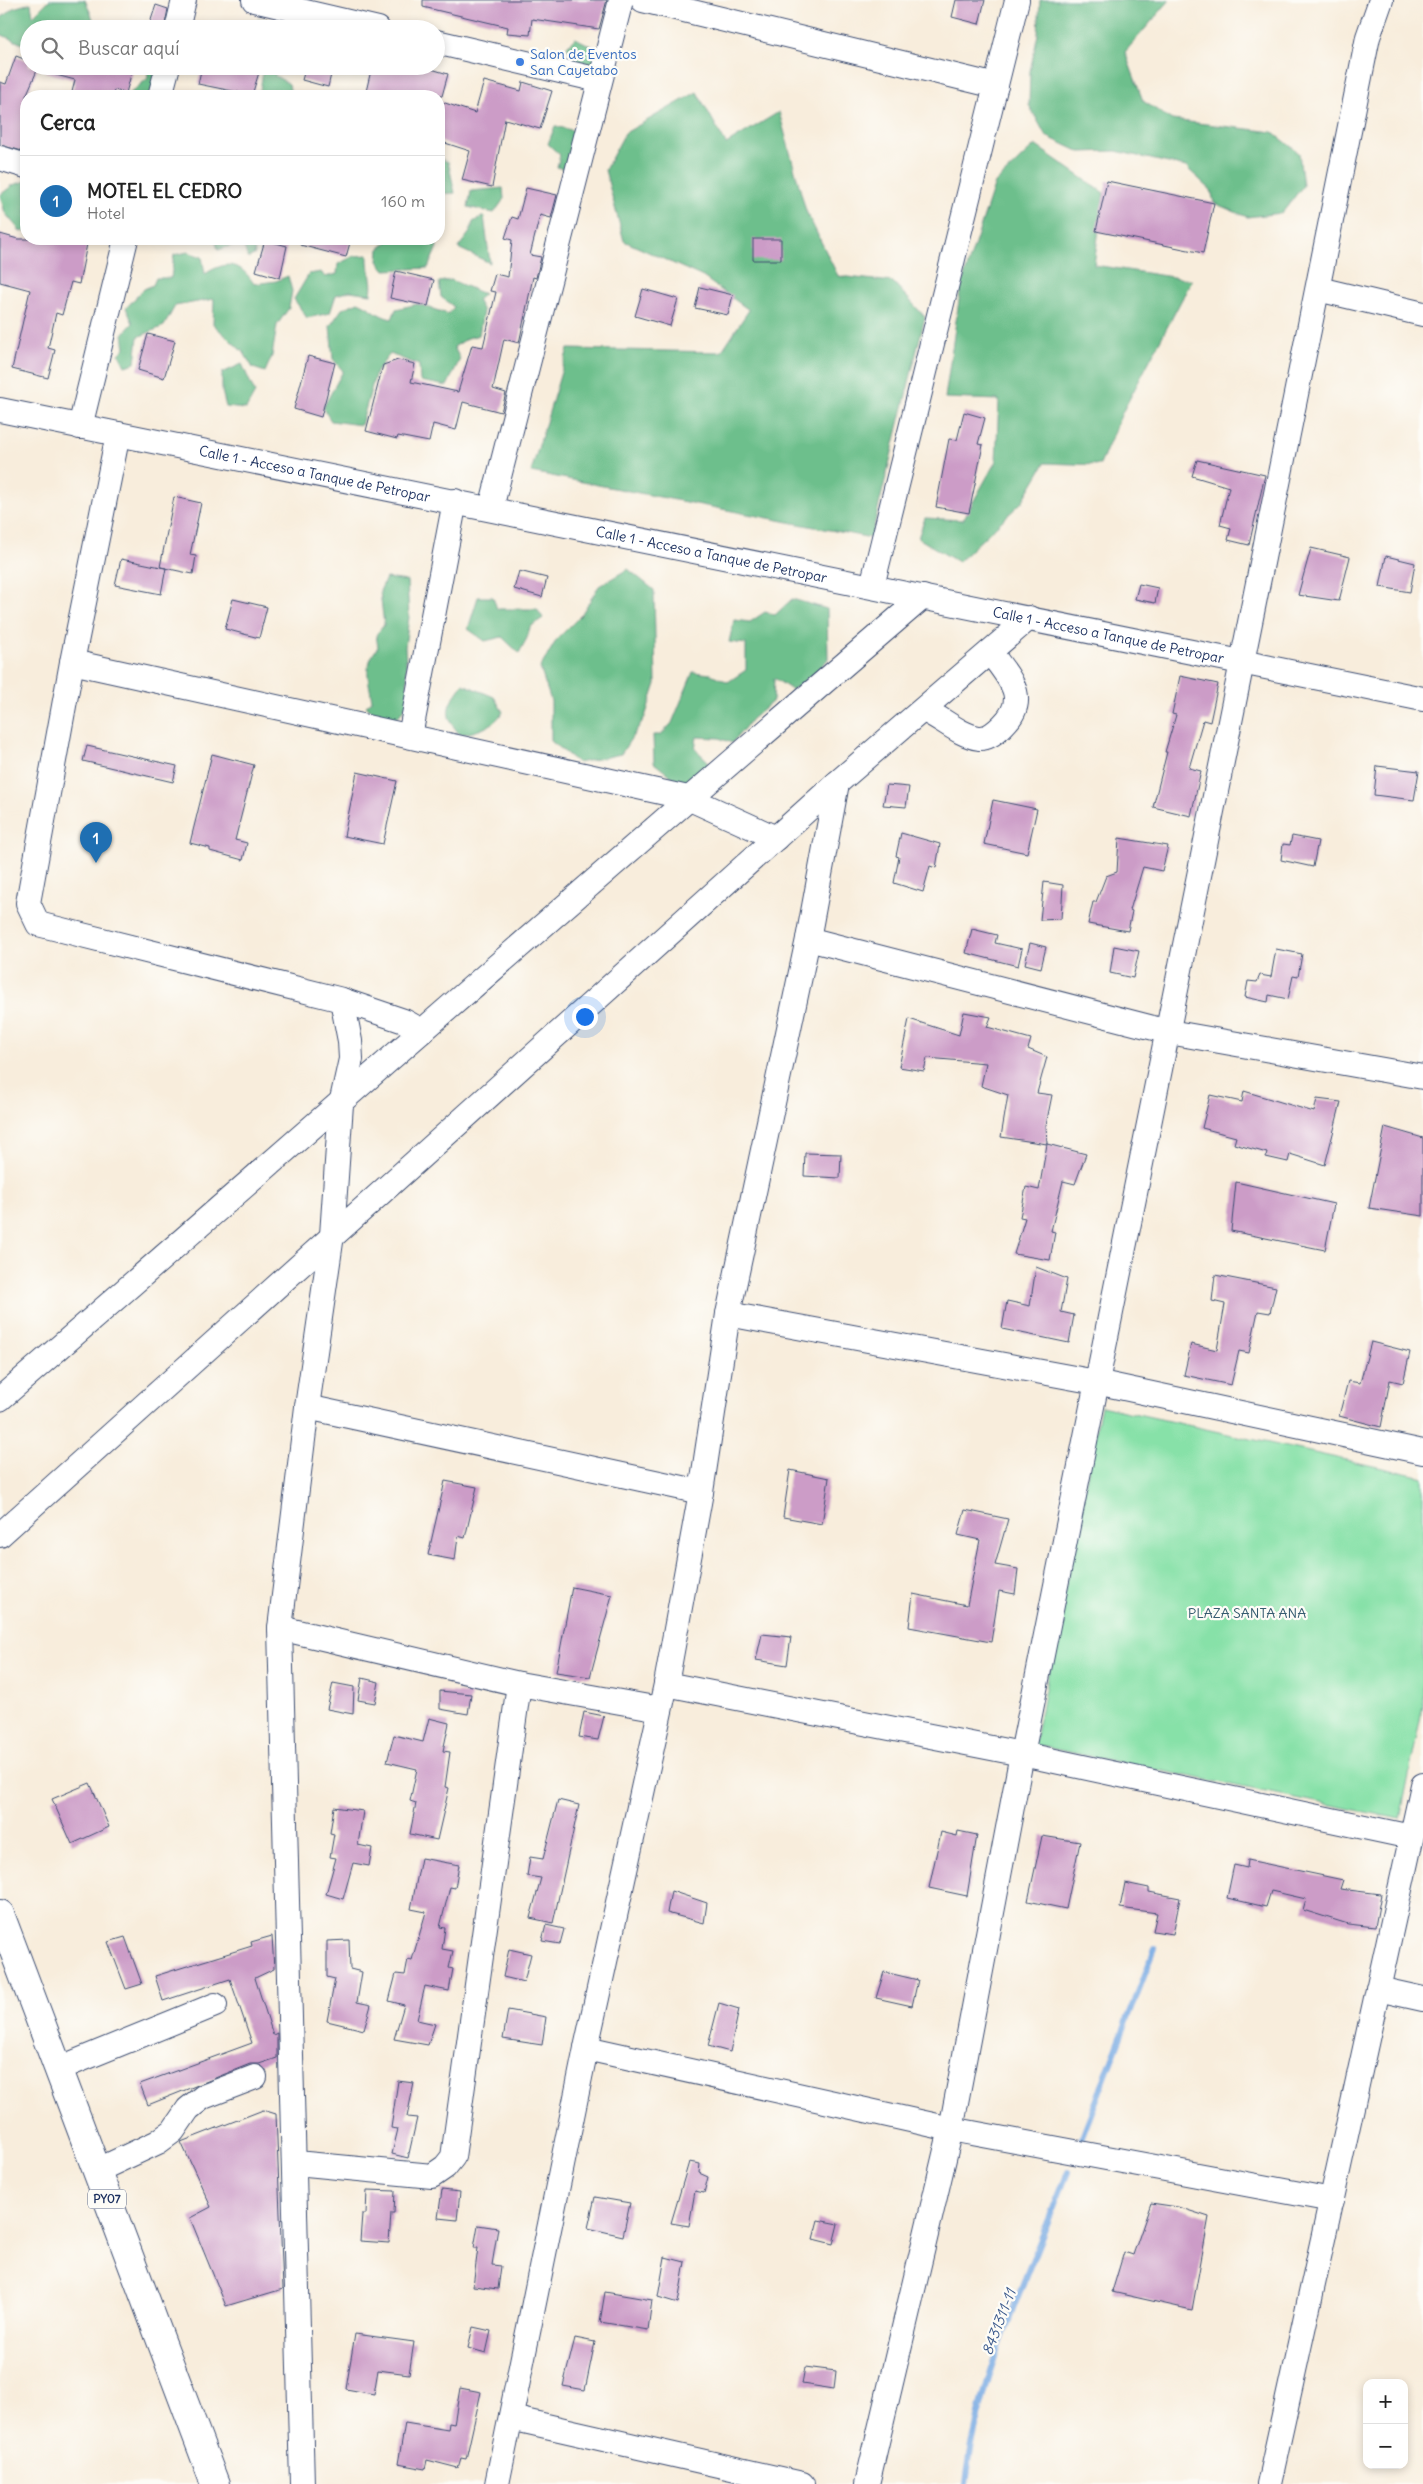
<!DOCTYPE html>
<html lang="es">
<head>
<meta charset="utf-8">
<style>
  body { margin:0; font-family:Delius,sans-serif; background:#f2f2f2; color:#222 }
  .controls { position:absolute; right:15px; bottom:15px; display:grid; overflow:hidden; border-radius:10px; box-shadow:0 2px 8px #0003 }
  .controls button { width:45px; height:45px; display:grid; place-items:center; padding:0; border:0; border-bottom:1px solid #e0e0e0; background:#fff; color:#222; font:25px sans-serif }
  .you { position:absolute; left:584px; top:1016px; width:18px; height:18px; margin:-12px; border:4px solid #fff; border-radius:50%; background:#1a73e8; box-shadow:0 0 0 8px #1a73e833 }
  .badge { display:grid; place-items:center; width:32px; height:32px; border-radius:50%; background:#1f6fb2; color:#fff; font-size:16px; font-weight:700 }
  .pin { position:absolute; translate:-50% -41px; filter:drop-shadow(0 1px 2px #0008) }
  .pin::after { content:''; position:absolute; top:26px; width:18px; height:15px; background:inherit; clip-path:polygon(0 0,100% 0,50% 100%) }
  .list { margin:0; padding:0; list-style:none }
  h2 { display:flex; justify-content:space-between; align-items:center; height:65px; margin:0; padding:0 20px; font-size:21px }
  h2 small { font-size:16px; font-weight:400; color:#767676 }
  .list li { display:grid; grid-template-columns:32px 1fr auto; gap:15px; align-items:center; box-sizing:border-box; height:90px; padding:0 20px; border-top:1px solid #e0e0e0 }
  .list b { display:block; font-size:19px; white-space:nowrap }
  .list p { margin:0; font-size:16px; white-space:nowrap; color:#767676 }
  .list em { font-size:16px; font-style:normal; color:#767676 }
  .icon { flex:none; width:28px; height:28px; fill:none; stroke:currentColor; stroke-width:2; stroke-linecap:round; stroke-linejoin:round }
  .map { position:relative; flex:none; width:1423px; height:2484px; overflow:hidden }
  .search { position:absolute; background:#fff; box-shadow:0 2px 8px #0003; left:20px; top:20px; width:425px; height:55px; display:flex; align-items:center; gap:12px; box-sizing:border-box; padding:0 18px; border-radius:28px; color:#767676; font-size:19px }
  .panel { position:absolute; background:#fff; box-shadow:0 2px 8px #0003; left:20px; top:90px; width:425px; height:155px; border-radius:20px }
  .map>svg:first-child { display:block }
  .green { fill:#87e1a8; stroke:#518883 }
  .forest { fill:#6dbf8c; stroke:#447775 }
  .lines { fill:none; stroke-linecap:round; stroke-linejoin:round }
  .stream { stroke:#78aae3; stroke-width:6 }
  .building { fill:#cc9cc7 }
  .minor-casing { stroke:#3c4c71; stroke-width:26 }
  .highway-casing { stroke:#3c4c71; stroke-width:30 }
  .minor { stroke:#fff; stroke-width:24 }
  .highway { stroke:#fff; stroke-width:28 }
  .shop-dot { fill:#3f7fe0; stroke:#fdfcf7; stroke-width:2 }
  .labels { text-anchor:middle; stroke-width:4.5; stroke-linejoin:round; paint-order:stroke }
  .shield { fill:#fdfcf7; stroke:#5f6c8c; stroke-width:1 }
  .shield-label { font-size:12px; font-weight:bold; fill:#1b2f5e }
  .shop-label { font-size:14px; fill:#366cbe; stroke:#fdfcf7; text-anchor:start }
  .street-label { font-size:14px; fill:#1b2f5e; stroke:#fdfcf7 }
  .park-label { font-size:14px; fill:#365c70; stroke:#fdfcf7 }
  .water-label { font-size:15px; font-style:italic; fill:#3c5a8d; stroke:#fdfcf7 }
</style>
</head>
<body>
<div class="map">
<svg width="1423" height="2484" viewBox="0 0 1423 2484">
  <rect width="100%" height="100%" fill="#fdfcf7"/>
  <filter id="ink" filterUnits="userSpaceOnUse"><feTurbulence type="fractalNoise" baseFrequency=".02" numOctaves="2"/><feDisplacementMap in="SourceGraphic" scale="10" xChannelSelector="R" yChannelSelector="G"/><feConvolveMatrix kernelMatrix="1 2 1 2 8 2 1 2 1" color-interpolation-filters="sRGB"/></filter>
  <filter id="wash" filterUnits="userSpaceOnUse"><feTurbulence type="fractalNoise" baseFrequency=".0096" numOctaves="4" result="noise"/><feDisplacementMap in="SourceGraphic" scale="20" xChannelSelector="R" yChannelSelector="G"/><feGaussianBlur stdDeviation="1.12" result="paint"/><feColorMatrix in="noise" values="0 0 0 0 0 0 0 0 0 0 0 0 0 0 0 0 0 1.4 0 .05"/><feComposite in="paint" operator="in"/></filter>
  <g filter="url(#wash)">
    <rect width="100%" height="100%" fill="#f8eddc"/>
    <path class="green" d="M1101,1406L1423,1477V1705L1400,1819L1034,1745Z"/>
    <path class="forest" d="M49,0H85L93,19L92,29H29V47L0,34V19L13,8L31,3L33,16Z
      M1040,0H1170L1125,52L1143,101L1172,120L1273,132L1299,153L1303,186L1282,213L1247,217L1214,203L1211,190L1186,167L1116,151L1080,152L1046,136L1029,105L1030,71L1038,34Z
      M259,19L287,23L300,29H248Z
      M575,38L600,50L598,65L579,66L572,58L567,46Z
      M147,66H156L151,96H127L148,78Z
      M264,66H284L274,75L289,84L291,96H259Z
      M697,92L726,144L779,112L806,211L838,276L893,282L925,317L871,538L531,472L568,349L721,352L749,310L703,277L624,241L605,170L625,133Z
      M555,126L583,133L573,173L557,167L560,155L548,144Z
      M1035,145L1104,193L1094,265L1192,280L1122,413L1100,465L1045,463L1022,502L958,562L918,538L925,518L963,520L996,461L999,400L945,398L961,286L995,183Z
      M439,158L448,162L455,193L439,194Z
      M26,181V231L21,232L5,213L0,195L13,185Z
      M503,188L504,199L494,213L468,207L471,191Z
      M484,216L490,263L458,248L470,232L473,222Z
      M215,239H261L254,245L255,254L248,258L242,242L218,250Z
      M391,239L402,242L406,239H435L437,247L428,268L385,270L378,261L379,249Z
      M188,252L202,257L205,274C227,260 240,262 254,284L276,281L288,276L292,291L289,308L277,325L272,356L265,372L253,368L244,353L213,324L214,299L175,306L164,326L138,337L135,363L125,366L119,354L125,348L123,334L133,323L126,308L144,289L153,285L156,278H171L174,255Z
      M368,255C367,272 374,277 371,294L350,291L336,295L330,313L307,318L294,299L309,274L321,272L325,277L337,274L338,264L354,256Z
      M451,280L484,294L477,300L483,311L479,335L468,338L454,347L460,359L447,386L420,381L419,365L390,354L376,372L361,425L331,421L323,408L343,371L333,359L330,326L342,309L358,302C373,308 377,316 392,319L396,309L418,304L448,314L454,307L441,297L439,282Z
      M242,364L255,393L246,409L226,407L222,391V373Z
      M628,569L654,590L656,684L645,717L621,754L578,763L551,741V701L540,668L557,639L581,615L599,586Z
      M386,578L407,581L409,617L405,647L409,703L397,718L376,717L366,706L372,701C369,678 362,668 378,647L376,635L384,625L380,591Z
      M478,597H493L497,609H537L543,618L530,627L527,638L519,653L502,637L485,641L468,629Z
      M792,599L827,609L828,659L813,676L792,690L774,678L773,701L752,719L732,743L719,738L697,737L695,749L708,761L706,775L687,785L673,778L654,763L653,735H661L672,723L693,672L711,674L728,682L746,670V644L729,642L734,620L750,622L765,612L775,615Z
      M463,684L494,697L503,712C492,728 478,731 460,735C441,712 448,705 463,684Z"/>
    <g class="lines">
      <path class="stream" d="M1081,2140L1155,1948
        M966,2484C978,2378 1029,2271 1068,2172"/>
    </g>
    <g id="blocks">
      <path class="building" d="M423,0H607L599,29L532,19L530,35L507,33L508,27L423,7Z
        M956,0H985L979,24L952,17Z
        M156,5L168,9L164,29H148Z
        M16,56L29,61V66H39L26,96V152L0,145V82L6,84Z
        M46,66H115L132,71L126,93L114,90L113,96H71L75,80L45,72Z
        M202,66H261L252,95L198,84Z
        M306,66H333L328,87L302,80Z
        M372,66H421L448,74L442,96H365Z
        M484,81L521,91L523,82L552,91L540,129L505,119L492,187L462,180L470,151L439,141V101L475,113Z
        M1107,181L1214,203L1203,253L1096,231Z
        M526,188L557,195L551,218L540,215L530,255L541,257L536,278L533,277L519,343L504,339L493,389L506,393L501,412L463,402L456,430L433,424L429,442L398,436L397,439L366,431L383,365L398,360L415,364L411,382L458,392L472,345L483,347L496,292L490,291L495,274L508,277L512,240L505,238L512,217L518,219Z
        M0,234L18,239H88L79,284L71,282L62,315L56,313L48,348L55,350L48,378L12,369L30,290L0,282Z
        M300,239H351L346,257L300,245Z
        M753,239H781V260H753Z
        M265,240L287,246L280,278L256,271Z
        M396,271L434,280L428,306L390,298Z
        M700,287L733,295L728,315L695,308Z
        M643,289L678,299L670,326L635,316Z
        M148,334L175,341L164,378L138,370Z
        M308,356L335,363L321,417L294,409Z
        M964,412L985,418L978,444L983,445L969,513L936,507L949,439L957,440Z
        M1197,460L1265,475L1249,545L1228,540L1231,528L1220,525L1229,487L1192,476Z
        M174,497L201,503L190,555L196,556L193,574L160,567Z
        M1311,548L1350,557L1339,601L1298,595Z
        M1386,556L1415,563L1410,592L1380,587Z
        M121,559L166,568L161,594L115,585Z
        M519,571L547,578L542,597L514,589Z
        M1139,584L1158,588L1155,603L1135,599Z
        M233,599L267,607L259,638L225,629Z
        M1180,676L1218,684L1210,722L1203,720L1189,768L1201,771L1191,816L1153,807L1167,752H1165L1176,715L1172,714Z
        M87,746L177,766L173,782L83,761Z
        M212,754L254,765L235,840L247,843L243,860L210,851V848L190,843Z
        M1377,766L1419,771L1414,800L1374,795Z
        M357,772L397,781L383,844L344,836Z
        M887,785L909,787L906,807L883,805Z
        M993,800L1037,809L1027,853L984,844Z
        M901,833L940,844L936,868L930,866L923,892L894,883L899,857L896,856Z
        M1292,836L1318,841L1313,867L1281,860L1283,844L1290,845Z
        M1119,838L1168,846L1162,871L1143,867L1130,910L1132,911L1128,931L1088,924L1093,902H1096L1106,876L1117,872Z
        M1044,882L1063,885L1061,919L1040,920Z
        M972,929L997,935L995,943L1022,949L1018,966L966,953Z
        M1030,943L1046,947L1041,968L1025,964Z
        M1114,946L1139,951L1133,978L1110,973Z
        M1276,949L1302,954L1298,977L1293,976L1288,999L1269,995L1268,1002L1245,997L1248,981L1257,982L1260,975L1271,977Z
        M964,1012L991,1017L987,1027L1031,1039L1028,1049L1047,1057L1037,1093L1052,1095L1046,1125L1047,1144L1001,1137L1008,1095L981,1086L986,1063L927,1058L924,1071L899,1067L909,1019L959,1035Z
        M1244,1091L1314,1112L1317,1099L1341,1102L1325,1165L1290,1154L1288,1162L1266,1157L1267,1153L1234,1144L1236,1137L1202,1128L1210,1095L1242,1102Z
        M1385,1127L1423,1138V1216L1369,1208Z
        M1047,1144L1086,1154L1075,1184L1063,1181L1051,1231L1055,1232L1050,1260L1014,1254L1025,1218L1020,1217L1026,1187L1039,1190Z
        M805,1153L841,1154L840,1178L804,1176Z
        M1236,1182L1334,1204L1325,1250L1231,1231Z
        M1036,1267L1067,1279L1061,1312L1074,1315L1069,1343L1002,1329L1007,1301L1030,1306Z
        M1215,1275L1276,1287L1270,1313L1258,1311L1249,1353L1239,1351L1231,1385L1184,1375L1191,1344L1217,1350L1225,1304L1212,1301Z
        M1371,1342L1410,1352L1403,1383L1390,1380L1381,1427L1339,1416L1348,1381L1360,1383Z
        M790,1470L829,1478L822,1524L783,1517Z
        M445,1481L477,1487L465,1538L458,1536L455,1560L428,1555Z
        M965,1510L1008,1519L995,1565L1018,1569L1015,1594L999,1591L991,1642L909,1627L913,1594L967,1605L980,1540L958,1535Z
        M572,1587L612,1595L590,1677L556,1672Z
        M762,1634L791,1637L787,1665L756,1660Z
        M362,1678L379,1682L375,1703L358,1700Z
        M333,1683L354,1687L353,1714L327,1709Z
        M440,1691L471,1694L468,1714L440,1709Z
        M584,1712L604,1716L598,1740L579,1737Z
        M429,1718L449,1723L443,1751L450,1752L445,1787L449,1788L437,1840L410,1834L416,1803L410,1801L417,1769L387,1762L394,1735L423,1742Z
        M90,1783L109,1827L72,1844L52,1799Z
        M558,1800L579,1805L553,1923L530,1918L541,1878L527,1876L530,1857L543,1859Z
        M334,1807L363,1811L358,1845L372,1848L369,1866L353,1863L343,1899L326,1894L336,1858L330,1857L334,1834L330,1833Z
        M958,1831L977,1835L967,1896L929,1888L941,1832L957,1836Z
        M1042,1836L1080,1842L1066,1909L1028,1901Z
        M421,1858L459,1865L455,1888L450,1887L440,1927L445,1928L442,1949L453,1951L449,1968L453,1969L449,1991L425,1986L417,2020L435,2024L428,2045L394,2039L404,2005L389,2001L396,1974L405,1975L408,1959L412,1960L426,1912L411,1909Z
        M1248,1860L1343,1880L1340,1889L1381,1894L1375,1927L1348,1924L1303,1910L1306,1899L1271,1891L1266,1907L1227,1898L1234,1865L1247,1868Z
        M1125,1883L1149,1888V1892L1180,1898L1173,1934L1153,1931L1157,1913L1120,1908Z
        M671,1891L707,1903L704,1923L667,1913Z
        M546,1925L564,1929L560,1944L542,1941Z
        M272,1936L274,1969L255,1978L273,2035L277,2033V2058L259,2064H250L148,2105L140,2084L252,2043L230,1979L163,2001L155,1976L252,1946L251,1942Z
        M125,1937L142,1984L126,1989L108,1942Z
        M349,1940L350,1969L362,1972L357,2002L371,2005L364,2030L327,2021L335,1979L327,1977V1941Z
        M509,1949L531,1954L524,1982L503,1977Z
        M884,1972L918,1980L912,2006L876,1998Z
        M719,2003L739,2009L730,2052L708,2046Z
        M508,2010L546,2017L542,2045L503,2039Z
        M398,2081L414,2083L407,2117L417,2118L408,2158L392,2154L398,2129L391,2128Z
        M263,2110L276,2114L283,2289L226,2306L190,2218L211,2207L181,2142Z
        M689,2162L700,2164L699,2173L708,2177L704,2193L695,2191L689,2226L671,2223Z
        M367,2190L395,2191L394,2213H391L389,2243L360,2241L362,2214H366Z
        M442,2190L460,2192L457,2220L438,2218Z
        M595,2197L630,2203L623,2236L588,2228Z
        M1151,2203L1178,2207L1209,2217L1192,2310L1112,2292L1124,2252L1133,2255Z
        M818,2220L838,2224L833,2244L813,2239Z
        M478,2225L498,2228L492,2265L501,2266L498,2289L473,2286L478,2248H474Z
        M665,2257L685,2262L678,2303L658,2297Z
        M605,2292L652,2300L648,2330L600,2322Z
        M473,2327L491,2331L486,2353L468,2348Z
        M355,2334L414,2342L409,2374L378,2370L374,2394L346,2389Z
        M575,2338L595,2342L585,2390L563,2386Z
        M805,2367L836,2371L834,2389L802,2384Z
        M460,2388L481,2392L466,2459L461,2458L458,2468L427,2460L425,2469L398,2464L405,2423L448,2430L449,2423L454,2424Z"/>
    </g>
  </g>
  <g filter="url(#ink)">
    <use href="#blocks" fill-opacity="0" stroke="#3c4c71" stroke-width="1"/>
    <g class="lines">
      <g class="minor-casing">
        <g id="minor">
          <path d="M254,0L378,29"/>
          <path d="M643,0L996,86"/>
          <path d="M177,29L184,0"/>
          <path d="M436,42L599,80"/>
          <path d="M160,96L168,66"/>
          <path d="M0,158L26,166"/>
          <path d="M1318,289L1423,314"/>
          <path id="s1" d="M0,410L1423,699"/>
          <path d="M80,427L126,239"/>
          <path d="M118,434L72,662L28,903L38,924L342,1000L404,1021L422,1031"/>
          <path d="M491,508L621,0"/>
          <path d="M872,586L1017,0"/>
          <path d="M72,662L688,798L776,838"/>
          <path d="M924,710C942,718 959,735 979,738C988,739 997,731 1003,725C1031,698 1008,677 990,652"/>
          <path d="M410,736L455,501"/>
          <path d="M808,939L1169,1032L1423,1077"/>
          <path d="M728,1314L1096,1382L1423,1452"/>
          <path d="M0,1399C308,1132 613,862 923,597"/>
          <path d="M307,1407L701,1492"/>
          <path d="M0,1535L837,783L1029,618"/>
          <path d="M280,1628L519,1684L660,1709"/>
          <path d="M666,1684L1022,1754L1411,1837"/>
          <path d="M1378,1989L1423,1999"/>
          <path d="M586,2048L951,2129L1332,2200"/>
          <path d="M58,2069L215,2005"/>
          <path d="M296,2163L432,2176L445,2167L453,2157L519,1684"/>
          <path d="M96,2171L158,2142L173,2131L188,2109L203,2097L255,2077"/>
          <path d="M511,2418L802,2484"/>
          <path d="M302,2484L280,1628L307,1407L332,1235L341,1104L351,1059L350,1041L342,1000"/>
          <path d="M497,2484L586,2048L666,1684L701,1492L728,1314L808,939L837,783"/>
          <path d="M867,2484L951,2129L1022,1754L1368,37L1381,0"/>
          <path d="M1269,2484L1423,1785"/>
        </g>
      </g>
      <g class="highway-casing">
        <path id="highway" d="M0,1914L215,2484"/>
      </g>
      <use href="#minor" class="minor"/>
      <use href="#highway" class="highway"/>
    </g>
  </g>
  <circle class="shop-dot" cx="520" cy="62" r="5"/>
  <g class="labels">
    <rect class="shield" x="88" y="2189.5" width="38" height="19" rx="4"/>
    <g class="shield-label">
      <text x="107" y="2203">PY07</text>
    </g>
    <g class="shop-label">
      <text x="530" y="59">Salon de Eventos<tspan x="530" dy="16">San Cayetabo</tspan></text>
    </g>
    <g class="street-label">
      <text dy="5" stroke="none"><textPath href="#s1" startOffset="321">Calle 1 - Acceso a Tanque de Petropar</textPath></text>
      <text dy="5" stroke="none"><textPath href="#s1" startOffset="726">Calle 1 - Acceso a Tanque de Petropar</textPath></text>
      <text dy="5" stroke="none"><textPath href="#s1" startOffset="1131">Calle 1 - Acceso a Tanque de Petropar</textPath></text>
    </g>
    <g class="park-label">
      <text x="1247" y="1618">PLAZA SANTA ANA</text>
    </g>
    <g class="water-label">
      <text transform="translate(999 2322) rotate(-69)" y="5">8431311-11</text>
    </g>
  </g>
</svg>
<div class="controls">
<button>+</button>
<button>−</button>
</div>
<div class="you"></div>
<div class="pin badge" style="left:96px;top:863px">1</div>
<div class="search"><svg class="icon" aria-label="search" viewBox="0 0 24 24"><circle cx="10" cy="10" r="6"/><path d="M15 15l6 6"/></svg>Buscar aquí</div>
<section class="panel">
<h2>Cerca<small></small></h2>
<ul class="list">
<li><span class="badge">1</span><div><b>MOTEL EL CEDRO</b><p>Hotel</p></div><em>160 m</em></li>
</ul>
</section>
</div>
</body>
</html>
